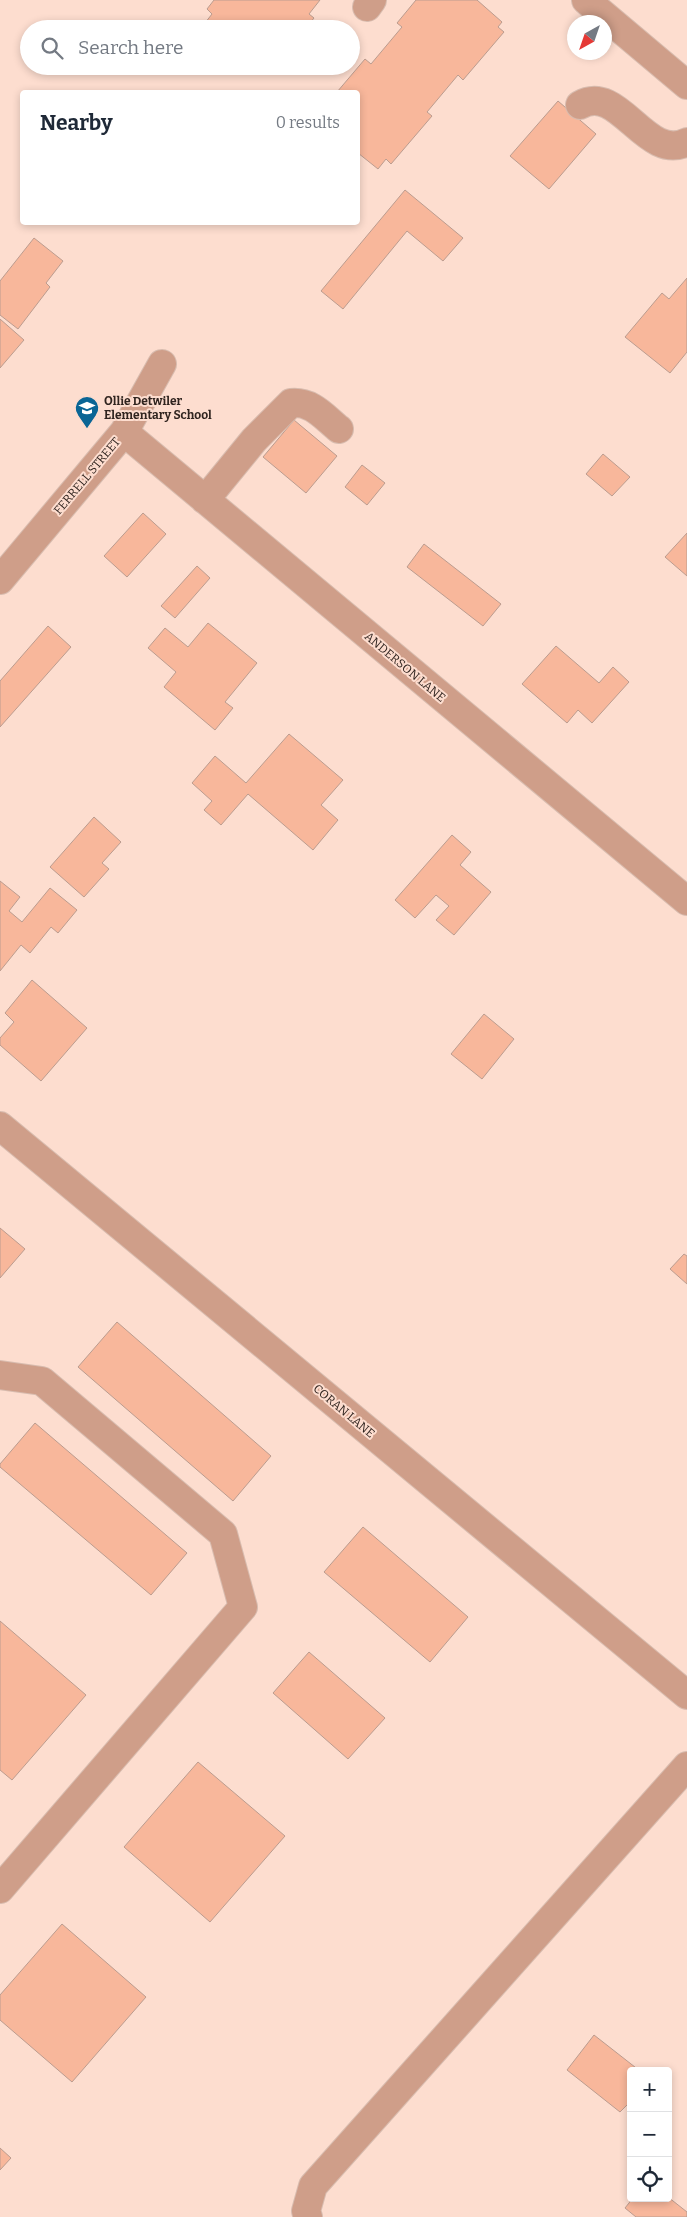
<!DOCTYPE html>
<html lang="en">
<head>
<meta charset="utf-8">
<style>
  body { margin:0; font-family:Bitter,serif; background:#f2f2f3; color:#1f2937 }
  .controls { position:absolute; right:15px; bottom:15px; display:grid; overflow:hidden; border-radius:5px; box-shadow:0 2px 8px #0003 }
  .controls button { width:45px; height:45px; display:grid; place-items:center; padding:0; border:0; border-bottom:1px solid #e0e1e3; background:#fff; color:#1f2937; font:25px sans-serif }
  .compass { position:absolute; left:567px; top:15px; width:45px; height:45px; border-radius:50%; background:#fff; box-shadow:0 2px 8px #0003; rotate:220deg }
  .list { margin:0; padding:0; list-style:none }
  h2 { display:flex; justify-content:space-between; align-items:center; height:65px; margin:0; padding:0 20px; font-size:21px }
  h2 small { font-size:16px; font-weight:400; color:#747a83 }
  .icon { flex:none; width:28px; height:28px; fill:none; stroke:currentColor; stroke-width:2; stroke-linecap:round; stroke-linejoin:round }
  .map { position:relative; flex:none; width:687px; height:2217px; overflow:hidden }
  .search { position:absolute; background:#fff; box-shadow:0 2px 8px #0003; left:20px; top:20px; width:340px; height:55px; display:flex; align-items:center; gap:12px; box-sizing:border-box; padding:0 18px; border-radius:28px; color:#747a83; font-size:19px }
  .panel { position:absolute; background:#fff; box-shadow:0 2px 8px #0003; left:20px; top:90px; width:340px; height:135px; border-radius:5px }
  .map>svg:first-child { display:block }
  .building { fill:#f8b79b; stroke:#bb9c8f }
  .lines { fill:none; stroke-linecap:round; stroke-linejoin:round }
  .minor-casing { stroke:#d8bcaf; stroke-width:30 }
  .minor { stroke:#cf9e89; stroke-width:28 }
  .labels { text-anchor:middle; stroke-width:4; stroke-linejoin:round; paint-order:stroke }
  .poi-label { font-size:12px; font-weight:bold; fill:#30241f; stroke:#fdddcf; text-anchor:start }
  .street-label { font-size:12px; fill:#30241f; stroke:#fdddcf }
</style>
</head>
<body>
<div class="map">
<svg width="687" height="2217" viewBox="0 0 687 2217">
  <rect width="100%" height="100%" fill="#fdddcf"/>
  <path class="building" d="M214,0H320L309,14L314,18L305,29H211L205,23L212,14L207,9Z
    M416,0H477L502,22L498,27L504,32L463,80L458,75L427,112L432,116L391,164L386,159L378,169L358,153V92H337L365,59L371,64L402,27L397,23Z
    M558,101L596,134L549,189L510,156Z
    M405,190L463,238L443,261L407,231L343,309L321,291Z
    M34,238L63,261L46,283L50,287L18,329L0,315V281Z
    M687,278V352L670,373L625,337L662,293L669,299Z
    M0,319L24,340L0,368Z
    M294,420L337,456L306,493L263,457Z
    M603,454L630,477L612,496L586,474Z
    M362,465L385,483L367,505L345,487Z
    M143,513L166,534L127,577L104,556Z
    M687,533V576L665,557Z
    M424,544L501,604L483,626L407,567Z
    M197,566L210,578L175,618L161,606Z
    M208,623L257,663L225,702L233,708L215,730L164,687L176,672L148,648L165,628L188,647Z
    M48,626L71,647L0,727V681Z
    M556,646L599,683L613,667L629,682L592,723L578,710L567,723L522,684Z
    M289,734L343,780L321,805L338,820L313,850L248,794L221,825L204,810L212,801L192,783L215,756L246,783Z
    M94,817L121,842L102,863L109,869L84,897L50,867Z
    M452,835L471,852L460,865L491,892L454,935L436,920L449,906L436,895L415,918L395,900Z
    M0,881L20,897L9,911L22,922L50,888L77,910L58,933L51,927L30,953L21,945L0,971Z
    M32,980L87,1028L41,1081L0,1045V1038L14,1022L5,1013Z
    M484,1014L514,1039L482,1079L451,1054Z
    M0,1228L25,1249L0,1278Z
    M684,1254L687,1256V1284L670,1269Z
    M117,1322L271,1456L233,1501L78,1367Z
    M35,1423L187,1553L151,1595L0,1467V1464Z
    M363,1527L468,1617L430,1662L324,1572Z
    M0,1621L86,1695L12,1780L0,1770Z
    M309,1652L385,1718L348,1759L273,1693Z
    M198,1762L285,1836L210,1922L124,1847Z
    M62,1924L146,1997L72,2082L0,2020V1995Z
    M594,2035L640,2071H631V2101L620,2112L567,2070Z
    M0,2148L11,2158L0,2170Z
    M668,2197L687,2212V2217H636L625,2208L633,2198Z"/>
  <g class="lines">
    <g class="minor-casing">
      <path id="minor" d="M586,0L687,85
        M367,7L372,0
        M580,105C619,82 646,163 687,142
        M124,432L687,901
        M205,500L254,440L291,403C312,401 324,417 339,429
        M0,580L124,432L162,364
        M0,1126L687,1695
        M0,1375L42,1381L223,1534L243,1607L0,1889
        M308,2217L306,2211L313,2186L687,1766"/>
    </g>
    <use href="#minor" class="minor"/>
  </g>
  <defs>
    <g id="school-pin" transform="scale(1.25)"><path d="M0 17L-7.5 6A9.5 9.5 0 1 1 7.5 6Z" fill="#0a6595" stroke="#fdddcf"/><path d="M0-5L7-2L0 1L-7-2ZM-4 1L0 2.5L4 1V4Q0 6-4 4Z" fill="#fff"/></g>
  </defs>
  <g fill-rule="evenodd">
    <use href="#school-pin" x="87" y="408"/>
  </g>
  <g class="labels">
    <g class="poi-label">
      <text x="104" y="405">Ollie Detwiler<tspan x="104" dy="14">Elementary School</tspan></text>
    </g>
    <g class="street-label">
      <text transform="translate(87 476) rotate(-50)" y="4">FERRELL STREET</text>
      <text transform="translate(405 667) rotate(40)" y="4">ANDERSON LANE</text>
      <text transform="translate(344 1411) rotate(40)" y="4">CORAN LANE</text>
    </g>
  </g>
</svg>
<div class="controls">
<button>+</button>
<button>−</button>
<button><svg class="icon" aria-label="locate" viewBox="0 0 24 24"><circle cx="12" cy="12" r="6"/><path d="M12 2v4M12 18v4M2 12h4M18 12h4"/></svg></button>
</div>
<svg class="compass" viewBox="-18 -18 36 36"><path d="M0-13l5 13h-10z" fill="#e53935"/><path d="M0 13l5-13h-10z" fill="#747a83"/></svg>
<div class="search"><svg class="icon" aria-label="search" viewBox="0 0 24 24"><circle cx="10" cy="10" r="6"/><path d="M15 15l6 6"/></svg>Search here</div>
<section class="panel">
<h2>Nearby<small>0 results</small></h2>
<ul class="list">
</ul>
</section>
</div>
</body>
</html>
